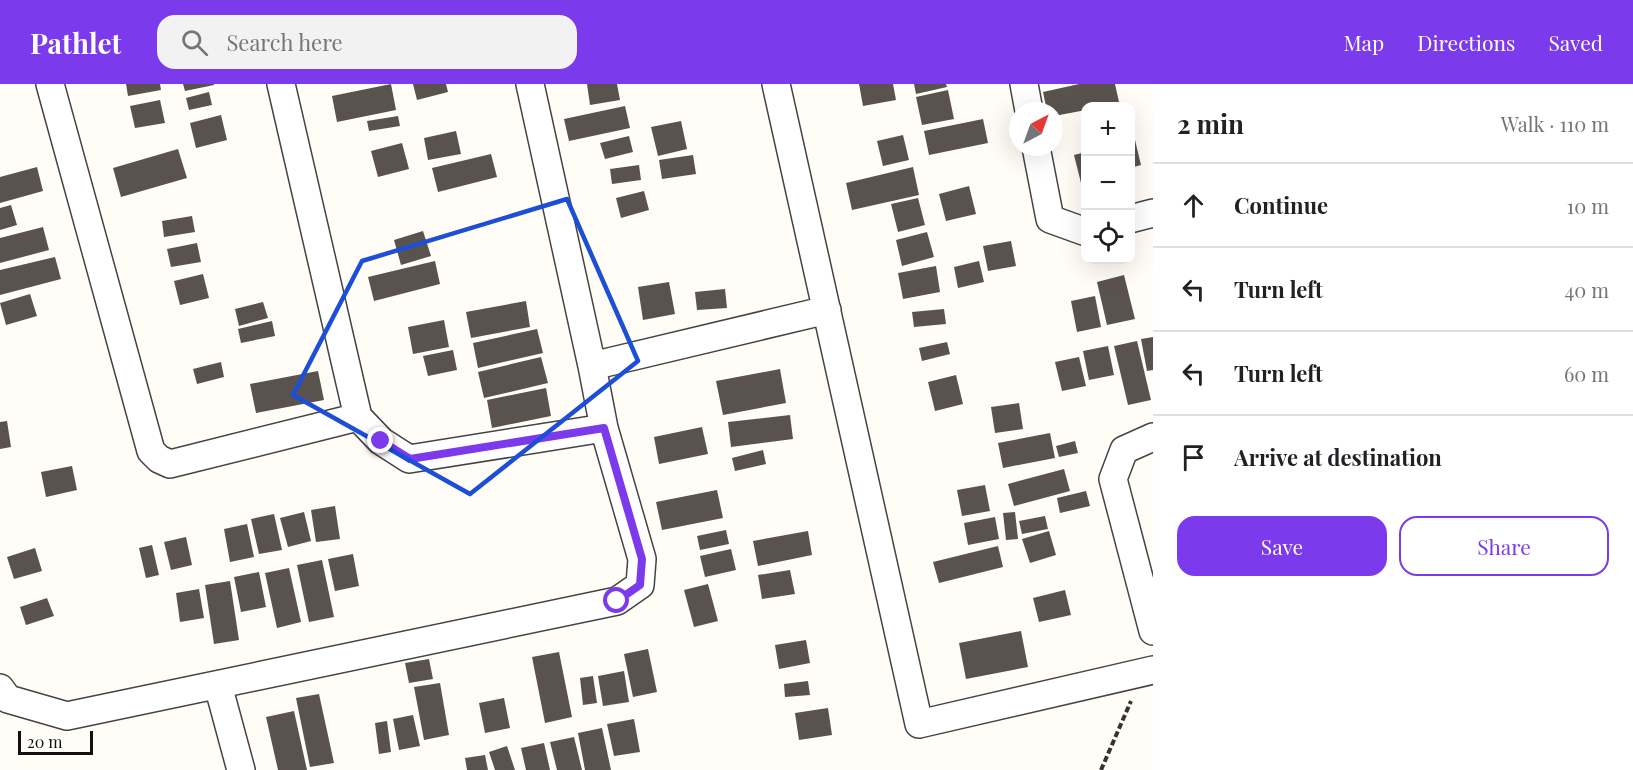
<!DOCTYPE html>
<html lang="en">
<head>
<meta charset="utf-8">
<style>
  body { margin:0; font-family:"Playfair Display",serif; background:#f2f2f2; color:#202124 }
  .controls { position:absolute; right:18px; top:18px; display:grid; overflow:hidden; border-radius:12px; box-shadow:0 6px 24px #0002 }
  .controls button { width:54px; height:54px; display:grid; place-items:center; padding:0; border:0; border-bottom:2px solid #e0e0e0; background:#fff; color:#202124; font:30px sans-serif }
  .compass { position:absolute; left:1009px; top:18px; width:54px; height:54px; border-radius:50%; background:#fff; box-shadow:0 6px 24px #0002; rotate:41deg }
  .scale { position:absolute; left:18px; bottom:15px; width:75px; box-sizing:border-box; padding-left:6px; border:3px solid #111; border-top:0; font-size:16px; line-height:21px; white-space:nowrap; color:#111; -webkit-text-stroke:4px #fff; paint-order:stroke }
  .stop { position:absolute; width:18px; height:18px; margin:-14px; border:4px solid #7c3aed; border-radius:50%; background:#fff }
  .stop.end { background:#7c3aed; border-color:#fff; box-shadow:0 2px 6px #0008 }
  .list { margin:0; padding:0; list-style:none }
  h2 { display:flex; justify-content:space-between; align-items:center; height:78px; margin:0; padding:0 24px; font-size:26px }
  h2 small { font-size:20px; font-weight:400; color:#757577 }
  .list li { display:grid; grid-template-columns:39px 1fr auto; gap:18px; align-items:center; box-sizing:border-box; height:84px; padding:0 24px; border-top:2px solid #e0e0e0 }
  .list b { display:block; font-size:22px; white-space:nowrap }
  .list em { font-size:20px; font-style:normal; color:#757577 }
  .actions { display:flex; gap:12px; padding:18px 24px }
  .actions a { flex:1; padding:14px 0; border:2px solid #7c3aed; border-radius:18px; text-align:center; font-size:21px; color:#7c3aed }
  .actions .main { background:#7c3aed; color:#fff }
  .icon { flex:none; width:33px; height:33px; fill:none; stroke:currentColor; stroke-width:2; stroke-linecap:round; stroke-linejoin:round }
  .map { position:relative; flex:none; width:1153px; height:686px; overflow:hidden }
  header { display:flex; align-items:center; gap:36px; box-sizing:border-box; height:84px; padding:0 30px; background:#7c3aed; color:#fff }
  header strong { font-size:28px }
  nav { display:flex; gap:33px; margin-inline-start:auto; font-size:21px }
  .search { width:420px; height:54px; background:#f2f2f2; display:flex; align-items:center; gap:15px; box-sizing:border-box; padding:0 21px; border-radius:18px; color:#757577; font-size:22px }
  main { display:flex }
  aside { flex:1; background:#fff }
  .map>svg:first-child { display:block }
  .building { fill:#5a524d }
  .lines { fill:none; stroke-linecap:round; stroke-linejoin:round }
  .minor-casing { stroke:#444; stroke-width:30 }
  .path { stroke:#333; stroke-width:4; stroke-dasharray:6 3; stroke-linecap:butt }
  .minor { stroke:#fff; stroke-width:27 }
  .route { stroke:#7c3aed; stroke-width:8 }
  .marked { fill:none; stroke:#1d4ed8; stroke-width:4.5; stroke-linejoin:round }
</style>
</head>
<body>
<header>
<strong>Pathlet</strong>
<div class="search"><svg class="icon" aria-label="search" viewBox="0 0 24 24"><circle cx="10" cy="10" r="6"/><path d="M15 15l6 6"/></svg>Search here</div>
<nav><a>Map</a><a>Directions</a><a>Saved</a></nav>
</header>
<main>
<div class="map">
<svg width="1153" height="686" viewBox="0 0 1153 686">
  <rect width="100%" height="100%" fill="#fffdf5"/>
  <path class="building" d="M126,0H160L161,6L128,12Z
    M183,0H214V1L185,7Z
    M391,0L396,26L337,38L332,12Z
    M413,0H446L448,8L417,16Z
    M587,0H617L620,16L590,21Z
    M859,0H893L896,16L863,22Z
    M914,0H946L947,3L916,10Z
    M1079,0H1115L1119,18L1100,22H1086V26L1054,32V27H1047L1043,8Z
    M948,6L954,35L922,41L916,13Z
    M209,8L212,21L189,26L186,14Z
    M160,16L165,39L135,44L130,22Z
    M625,22L630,44L569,57L564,35Z
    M221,31L227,56L196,64L190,39Z
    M398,32L400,42L369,47L367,37Z
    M983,35L988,59L929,71L924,47Z
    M681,37L687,65L658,72L651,43Z
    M456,47L461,70L428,76L424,54Z
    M903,51L909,76L883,82L877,57Z
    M629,52L633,68L605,75L600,59Z
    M1135,56L1141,81L1130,84V57Z
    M402,59L409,85L378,93L371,67Z
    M178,65L187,94L121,113L113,84Z
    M1086,68V106L1083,107L1074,71Z
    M491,70L497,93L438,108L432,84Z
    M693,71L696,90L662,95L659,76Z
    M639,81L641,96L612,100L610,85Z
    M37,83L43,107L0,119V93Z
    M913,83L919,111L852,126L846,99Z
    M969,102L976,130L946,137L939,110Z
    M644,107L649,126L621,134L616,114Z
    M918,114L925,141L898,148L891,120Z
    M11,121L17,141L0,146V124Z
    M192,132L195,148L164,153L162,137Z
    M43,143L49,166L0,179V154Z
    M423,147L431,172L401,181L394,156Z
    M927,148L934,173L902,182L896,156Z
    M1011,157L1016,182L988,187L983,162Z
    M197,159L201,178L171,183L167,165Z
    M55,173L61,195L0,211V186Z
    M435,177L440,200L374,217L368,193Z
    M979,177L984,198L958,204L954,183Z
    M936,182L940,208L903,215L898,189Z
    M203,190L209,214L180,221L174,197Z
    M1124,191L1135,235L1107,241L1097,198Z
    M669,198L675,230L643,236L638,203Z
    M725,205L727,224L697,226L695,208Z
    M30,210L37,232L6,241L0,219Z
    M1095,212L1101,243L1077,248L1071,217Z
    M526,217L530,243L471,254L466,228Z
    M263,218L268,234L239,242L235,225Z
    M944,225L946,240L914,243L912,228Z
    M444,236L449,263L413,270L408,243Z
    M272,237L275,252L241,259L238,245Z
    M537,245L543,269L478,284L473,259Z
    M1153,253V286L1147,287L1141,255Z
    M1137,257L1151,316L1128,321L1114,262Z
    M947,258L950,270L922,277L919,264Z
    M1108,262L1114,291L1089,296L1083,267Z
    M453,266L457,286L428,292L423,272Z
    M541,273L548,299L484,314L478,288Z
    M1079,273L1086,302L1062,307L1055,278Z
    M221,278L224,293L197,300L193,285Z
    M780,285L786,319L723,331L716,297Z
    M318,287L324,316L256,329L250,300Z
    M956,291L963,320L935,327L928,298Z
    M546,304L551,332L492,344L487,316Z
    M1019,319L1023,345L995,349L991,323Z
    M790,331L793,355L731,363L728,338Z
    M7,337L11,363L0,365V338Z
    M702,343L708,370L659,380L654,353Z
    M1050,349L1055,374L1003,384L998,359Z
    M1075,357L1078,369L1059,373L1056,362Z
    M763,366L766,380L735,387L732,374Z
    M72,382L77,406L46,413L41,388Z
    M1064,385L1070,407L1014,422L1008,400Z
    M985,401L990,427L962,432L957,406Z
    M717,406L723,434L662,446L656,418Z
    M1086,407L1090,422L1060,429L1057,414Z
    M335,422L340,455L316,458L311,426Z
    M304,428L311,457L288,463L280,434Z
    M1015,428L1018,455L1006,456L1003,429Z
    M274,430L282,466L259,470L251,435Z
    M1045,432L1048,445L1022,450L1019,437Z
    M995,433L999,455L968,461L964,439Z
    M247,440L254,473L230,478L224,445Z
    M726,446L729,460L700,466L697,452Z
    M808,447L812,471L758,482L753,457Z
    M1049,447L1056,471L1030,479L1022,455Z
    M186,453L192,481L171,486L164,458Z
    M152,461L159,491L146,494L139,464Z
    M998,462L1003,483L939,499L933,478Z
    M35,464L42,487L14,495L7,473Z
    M731,465L736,486L705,493L700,472Z
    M353,470L359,502L335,507L328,475Z
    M322,476L334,533L309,538L297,481Z
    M289,484L301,538L277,544L265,489Z
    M790,486L795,510L762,515L758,491Z
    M259,488L266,523L241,528L234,493Z
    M230,497L239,556L214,560L205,501Z
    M708,500L718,537L694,543L684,506Z
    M199,505L204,534L180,538L176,509Z
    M1065,506L1071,531L1039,538L1033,514Z
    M47,514L54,532L26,541L20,523Z
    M1021,547L1028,583L966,595L959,559Z
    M806,556L810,579L779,585L775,561Z
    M648,565L657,608L633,613L624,570Z
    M559,568L572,633L545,639L532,573Z
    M429,575L433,595L409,599L405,579Z
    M624,587L629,618L603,622L598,592Z
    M593,592L597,619L583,621L580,594Z
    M808,597L810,611L785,613L784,600Z
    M440,599L449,651L424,656L414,603Z
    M319,610L334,679L310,683L296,614Z
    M504,614L510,644L485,649L479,619Z
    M828,624L832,651L799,656L795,629Z
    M294,627L307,686H278L266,633Z
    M413,631L420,662L399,666L393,635Z
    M634,635L640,668L614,672L607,640Z
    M387,637L391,668L379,670L375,639Z
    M602,644L611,686H585L578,649Z
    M574,653L582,686H557L550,658Z
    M544,659L550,686H526L521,664Z
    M507,662L515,686H495L489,668Z
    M485,671L488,686H467L465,674Z"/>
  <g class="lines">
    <g class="minor-casing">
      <path id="minor" d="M50,0L151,367L159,375L170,380L358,333
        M281,0L358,333L381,357L409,375L604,344L592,282L530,0
        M776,0L919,640L1153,586
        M1024,0L1029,27
        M1036,63L1050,135L1086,148
        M1130,135L1153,129
        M592,282L827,226
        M1153,353L1124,366L1113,395L1153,547
        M218,601L241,686
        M0,604L8,615L67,632L617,517L640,501L642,475L604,344"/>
    </g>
    <path class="path" d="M1101,686L1131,617"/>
    <use href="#minor" class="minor"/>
  </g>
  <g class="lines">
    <path class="route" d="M381,357L410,375L604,344L642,475L640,501L617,517"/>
  </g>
  <path class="marked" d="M567,115L638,277L470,410L293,311L362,177Z"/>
</svg>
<div class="controls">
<button>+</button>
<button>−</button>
<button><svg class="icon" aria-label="locate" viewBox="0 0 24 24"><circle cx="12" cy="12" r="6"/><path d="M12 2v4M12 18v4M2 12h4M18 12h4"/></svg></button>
</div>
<svg class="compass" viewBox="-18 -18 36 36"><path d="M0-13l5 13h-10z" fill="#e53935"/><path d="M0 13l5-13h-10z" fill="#757577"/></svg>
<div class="scale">20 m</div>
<div class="stop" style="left:617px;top:517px"></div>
<div class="stop end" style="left:381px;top:357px"></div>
</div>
<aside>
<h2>2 min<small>Walk · 110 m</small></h2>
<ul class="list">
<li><svg class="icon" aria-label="ahead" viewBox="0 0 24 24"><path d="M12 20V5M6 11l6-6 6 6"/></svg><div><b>Continue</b></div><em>10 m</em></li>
<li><svg class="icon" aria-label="left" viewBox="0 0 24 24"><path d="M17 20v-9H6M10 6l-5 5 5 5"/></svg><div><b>Turn left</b></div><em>40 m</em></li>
<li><svg class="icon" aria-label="left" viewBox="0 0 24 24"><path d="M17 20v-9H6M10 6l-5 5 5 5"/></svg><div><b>Turn left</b></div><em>60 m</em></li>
<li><svg class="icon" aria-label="arrive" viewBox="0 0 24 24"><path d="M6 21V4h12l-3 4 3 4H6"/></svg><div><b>Arrive at destination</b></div></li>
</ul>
<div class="actions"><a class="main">Save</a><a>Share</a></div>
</aside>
</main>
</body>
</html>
